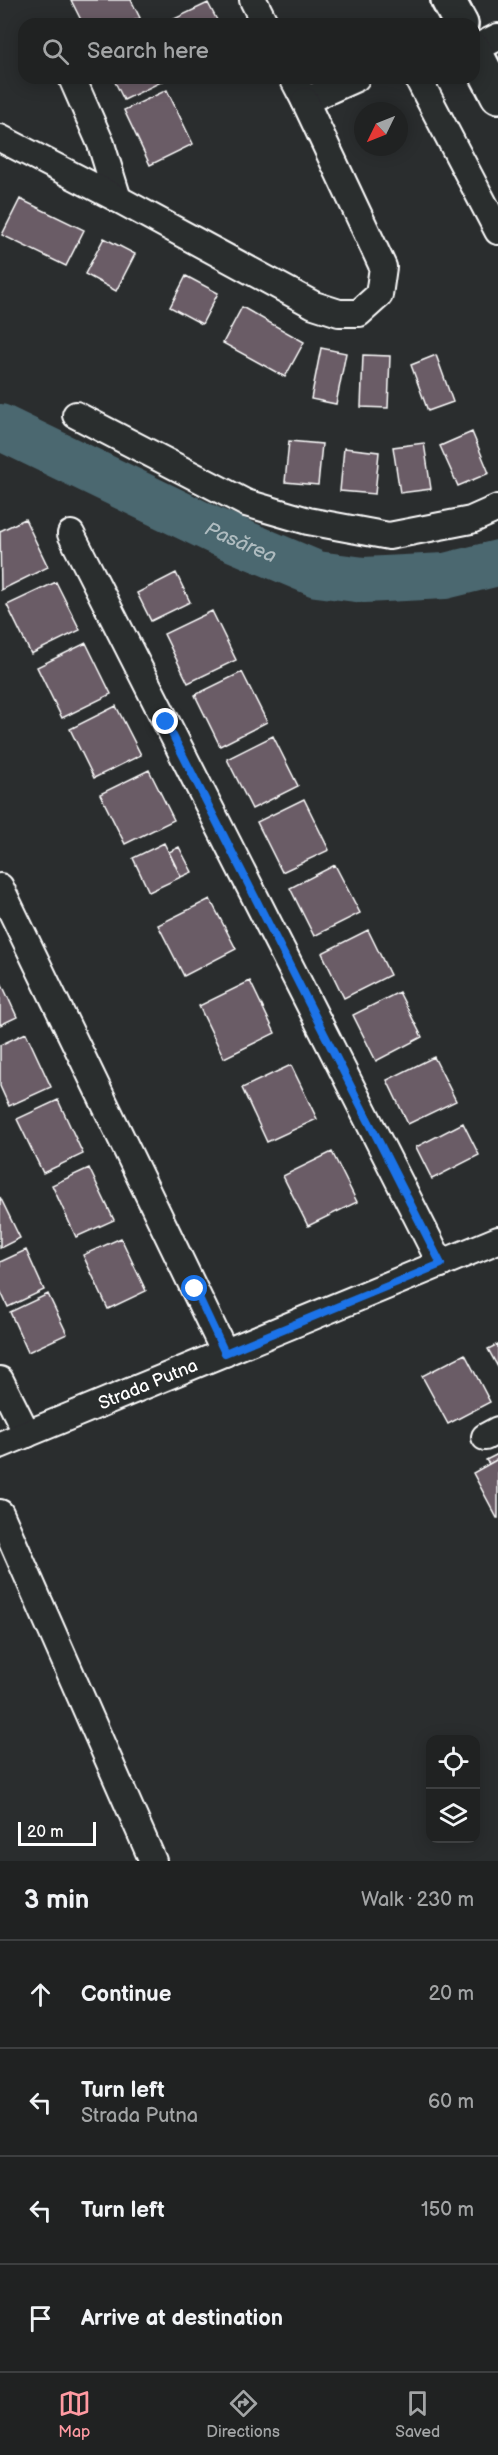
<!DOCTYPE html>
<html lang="en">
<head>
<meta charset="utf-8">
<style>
  body { margin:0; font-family:"Balsamiq Sans",sans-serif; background:#2d2f2f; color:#f1f3f6 }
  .controls { position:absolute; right:18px; bottom:18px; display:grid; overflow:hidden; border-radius:12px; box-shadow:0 3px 15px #0003 }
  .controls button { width:54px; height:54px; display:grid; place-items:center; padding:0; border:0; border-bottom:2px solid #3d3f40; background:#202222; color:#f1f3f6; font:30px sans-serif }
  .compass { position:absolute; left:354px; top:102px; width:54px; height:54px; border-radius:50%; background:#202222; box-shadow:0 3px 15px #0003; rotate:227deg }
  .scale { position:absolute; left:18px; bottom:15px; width:78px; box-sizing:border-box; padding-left:6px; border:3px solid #fff; border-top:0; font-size:16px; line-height:21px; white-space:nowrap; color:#fff; -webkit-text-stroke:4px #2a2d2e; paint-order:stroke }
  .stop { position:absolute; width:18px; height:18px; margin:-14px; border:4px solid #1a73e8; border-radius:50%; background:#fff }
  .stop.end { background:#1a73e8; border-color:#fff; box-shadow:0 2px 6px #0008 }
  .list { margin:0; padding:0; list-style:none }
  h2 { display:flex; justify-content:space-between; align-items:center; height:78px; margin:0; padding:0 24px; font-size:26px }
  h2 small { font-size:20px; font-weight:400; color:#a2a4a5 }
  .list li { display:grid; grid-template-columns:39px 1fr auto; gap:18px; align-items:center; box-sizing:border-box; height:108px; padding:0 24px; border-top:2px solid #3d3f40 }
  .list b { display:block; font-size:22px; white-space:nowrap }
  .list p { margin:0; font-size:20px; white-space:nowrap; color:#a2a4a5 }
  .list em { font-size:20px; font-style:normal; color:#a2a4a5 }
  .icon { flex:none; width:33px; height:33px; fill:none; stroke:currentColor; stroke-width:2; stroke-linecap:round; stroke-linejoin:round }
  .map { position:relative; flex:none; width:498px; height:1861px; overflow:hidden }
  .search { position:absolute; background:#202222; box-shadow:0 3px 15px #0003; left:18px; right:18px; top:18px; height:66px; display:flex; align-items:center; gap:15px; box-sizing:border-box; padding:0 21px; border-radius:18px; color:#a2a4a5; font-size:22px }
  .sheet { height:510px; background:#202222 }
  nav { display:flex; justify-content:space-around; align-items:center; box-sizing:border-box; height:84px; border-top:2px solid #3d3f40; background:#202222; font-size:16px; color:#a2a4a5 }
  nav a { display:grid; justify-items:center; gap:3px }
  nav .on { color:#ff9aa2 }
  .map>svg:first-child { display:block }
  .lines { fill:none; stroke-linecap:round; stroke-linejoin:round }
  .river { stroke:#4b6770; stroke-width:46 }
  .building { fill:#6b5b66; stroke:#fff; stroke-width:1.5 }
  .minor-casing { stroke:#fff; stroke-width:30 }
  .major-casing { stroke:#fff; stroke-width:38 }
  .minor { stroke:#2a2d2e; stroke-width:26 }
  .major { stroke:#2a2d2e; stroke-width:33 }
  .route { stroke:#1a73e8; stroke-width:8 }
  .labels { text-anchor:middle; stroke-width:4.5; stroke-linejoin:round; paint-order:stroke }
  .street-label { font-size:18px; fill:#fff; stroke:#2a2d2e }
  .water-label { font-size:20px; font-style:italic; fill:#aebbbf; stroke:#2a2d2e }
</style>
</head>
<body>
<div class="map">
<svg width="498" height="1861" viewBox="0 0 498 1861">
  <rect width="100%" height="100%" fill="#2a2d2e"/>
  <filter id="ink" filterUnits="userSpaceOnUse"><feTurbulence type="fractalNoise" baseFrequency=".0167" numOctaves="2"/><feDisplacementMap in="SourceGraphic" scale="12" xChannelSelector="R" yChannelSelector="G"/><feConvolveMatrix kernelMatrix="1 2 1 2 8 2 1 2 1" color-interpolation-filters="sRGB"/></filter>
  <g filter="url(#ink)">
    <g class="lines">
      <path class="river" id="s1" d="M0,427L215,531L317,574L364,580L445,576L498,563"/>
    </g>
    <path class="building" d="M71,0H131L140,18L127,24H83Z
      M208,3L219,24H174L172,20Z
      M113,78H169L124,100Z
      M167,90L193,144L150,165L124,110Z
      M20,199L84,230L66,266L2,235Z
      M104,238L135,254L116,291L85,274Z
      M186,276L218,293L202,324L170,307Z
      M242,307L304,342L285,377L223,343Z
      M321,348L346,353L336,404L311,399Z
      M363,355L390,356L388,408L361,407Z
      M436,355L453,402L428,411L411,365Z
      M472,432L489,473L458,486L440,446Z
      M289,441L322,444L318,485L285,482Z
      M424,443L431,489L400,493L393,447Z
      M344,448L379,452L375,494L340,491Z
      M25,519L48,567L1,590L0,531Z
      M176,573L190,602L151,621L137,593Z
      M56,582L80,630L31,654L7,605Z
      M212,611L236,660L188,683L164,634Z
      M86,643L111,694L62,718L37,667Z
      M242,672L267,722L220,746L195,695Z
      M116,706L141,755L94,778L70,729Z
      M273,736L298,786L252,809L227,759Z
      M149,770L174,820L125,844L100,794Z
      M304,799L329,850L282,872L257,822Z
      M164,843L181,877L149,892L133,858Z
      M179,847L192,872L181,877L169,852Z
      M335,865L360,913L314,936L290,888Z
      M210,899L236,949L184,976L158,925Z
      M368,930L390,975L344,998L322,953Z
      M0,980L17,1017L0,1025Z
      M250,981L275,1033L224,1058L199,1006Z
      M399,992L422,1037L376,1061L353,1015Z
      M26,1033L51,1087L9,1106L0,1086V1045Z
      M434,1057L456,1101L408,1124L387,1080Z
      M291,1065L317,1119L267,1142L242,1088Z
      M58,1100L83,1154L43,1173L17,1119Z
      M463,1123L479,1155L432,1179L416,1147Z
      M332,1152L357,1202L308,1226L283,1176Z
      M89,1168L114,1220L76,1237L52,1185Z
      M0,1197L20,1238L0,1248Z
      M121,1238L146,1291L108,1309L83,1255Z
      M26,1250L44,1290L8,1307L0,1290V1262Z
      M48,1294L67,1334L28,1352L10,1312Z
      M498,1344V1367L488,1349Z
      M465,1354L490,1402L448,1424L422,1376Z
      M498,1454V1459L489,1464L486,1460Z
      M498,1459V1518H497L473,1473Z"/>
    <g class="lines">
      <g class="minor-casing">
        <g id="minor">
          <path d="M253,0L265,24"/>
          <path d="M474,49L498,37"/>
          <path d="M72,78L101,144L118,199"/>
          <path d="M293,78L305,101L356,78"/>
          <path d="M418,78L498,231"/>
          <path d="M0,138L118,199L314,305L339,313H359L379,295L383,267L305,101"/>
          <path d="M76,415L246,503L308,521L389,536L471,520L498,508"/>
          <path d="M71,534L441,1264"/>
          <path d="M0,887L225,1353"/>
          <path d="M0,1380L27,1434"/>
          <path d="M485,1437L498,1430"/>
          <path id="s2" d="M0,1445L498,1240"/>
          <path d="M0,1513L153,1861"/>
        </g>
      </g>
      <g class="major-casing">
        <path id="major" d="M448,0L461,24
          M474,50L498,96"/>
      </g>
      <use href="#minor" class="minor"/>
      <use href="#major" class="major"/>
    </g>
  </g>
  <g class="lines" filter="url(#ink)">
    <path class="route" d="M166,722L441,1264L225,1353L195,1289"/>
  </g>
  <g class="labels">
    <g class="street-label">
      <text dy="6" stroke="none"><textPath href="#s2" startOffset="160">Strada Putna</textPath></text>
    </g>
    <g class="water-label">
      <text dy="7" stroke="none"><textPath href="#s1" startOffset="267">Pasărea</textPath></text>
    </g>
  </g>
</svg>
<div class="controls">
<button><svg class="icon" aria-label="locate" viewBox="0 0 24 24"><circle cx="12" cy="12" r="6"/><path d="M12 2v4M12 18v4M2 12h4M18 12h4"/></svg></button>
<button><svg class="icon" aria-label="layers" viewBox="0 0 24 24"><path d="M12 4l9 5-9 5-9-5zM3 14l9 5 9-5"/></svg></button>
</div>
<svg class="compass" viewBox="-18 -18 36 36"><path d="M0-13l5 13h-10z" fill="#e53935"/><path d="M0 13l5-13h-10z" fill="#a2a4a5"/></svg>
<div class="scale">20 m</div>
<div class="stop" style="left:195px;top:1289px"></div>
<div class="stop end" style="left:166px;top:722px"></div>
<div class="search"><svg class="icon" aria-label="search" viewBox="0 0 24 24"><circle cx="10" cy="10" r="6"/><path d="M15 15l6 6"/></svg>Search here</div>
</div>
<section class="sheet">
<h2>3 min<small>Walk · 230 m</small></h2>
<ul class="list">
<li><svg class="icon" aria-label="ahead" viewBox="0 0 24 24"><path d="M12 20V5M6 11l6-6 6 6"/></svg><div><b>Continue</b></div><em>20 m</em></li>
<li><svg class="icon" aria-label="left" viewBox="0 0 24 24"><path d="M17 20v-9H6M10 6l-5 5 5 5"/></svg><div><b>Turn left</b><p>Strada Putna</p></div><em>60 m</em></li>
<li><svg class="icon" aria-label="left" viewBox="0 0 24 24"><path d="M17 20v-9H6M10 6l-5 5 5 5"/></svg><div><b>Turn left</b></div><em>150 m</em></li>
<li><svg class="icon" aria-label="arrive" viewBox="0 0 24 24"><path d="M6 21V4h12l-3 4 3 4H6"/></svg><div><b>Arrive at destination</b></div></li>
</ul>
</section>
<nav>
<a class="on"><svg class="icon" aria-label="map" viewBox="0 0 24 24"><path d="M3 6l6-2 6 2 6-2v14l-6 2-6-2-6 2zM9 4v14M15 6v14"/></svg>Map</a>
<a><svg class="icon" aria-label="directions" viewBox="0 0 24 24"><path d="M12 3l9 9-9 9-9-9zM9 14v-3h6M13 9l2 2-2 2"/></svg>Directions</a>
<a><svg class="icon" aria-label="saved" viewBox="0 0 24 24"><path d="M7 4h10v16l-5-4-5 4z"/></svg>Saved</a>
</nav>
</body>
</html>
